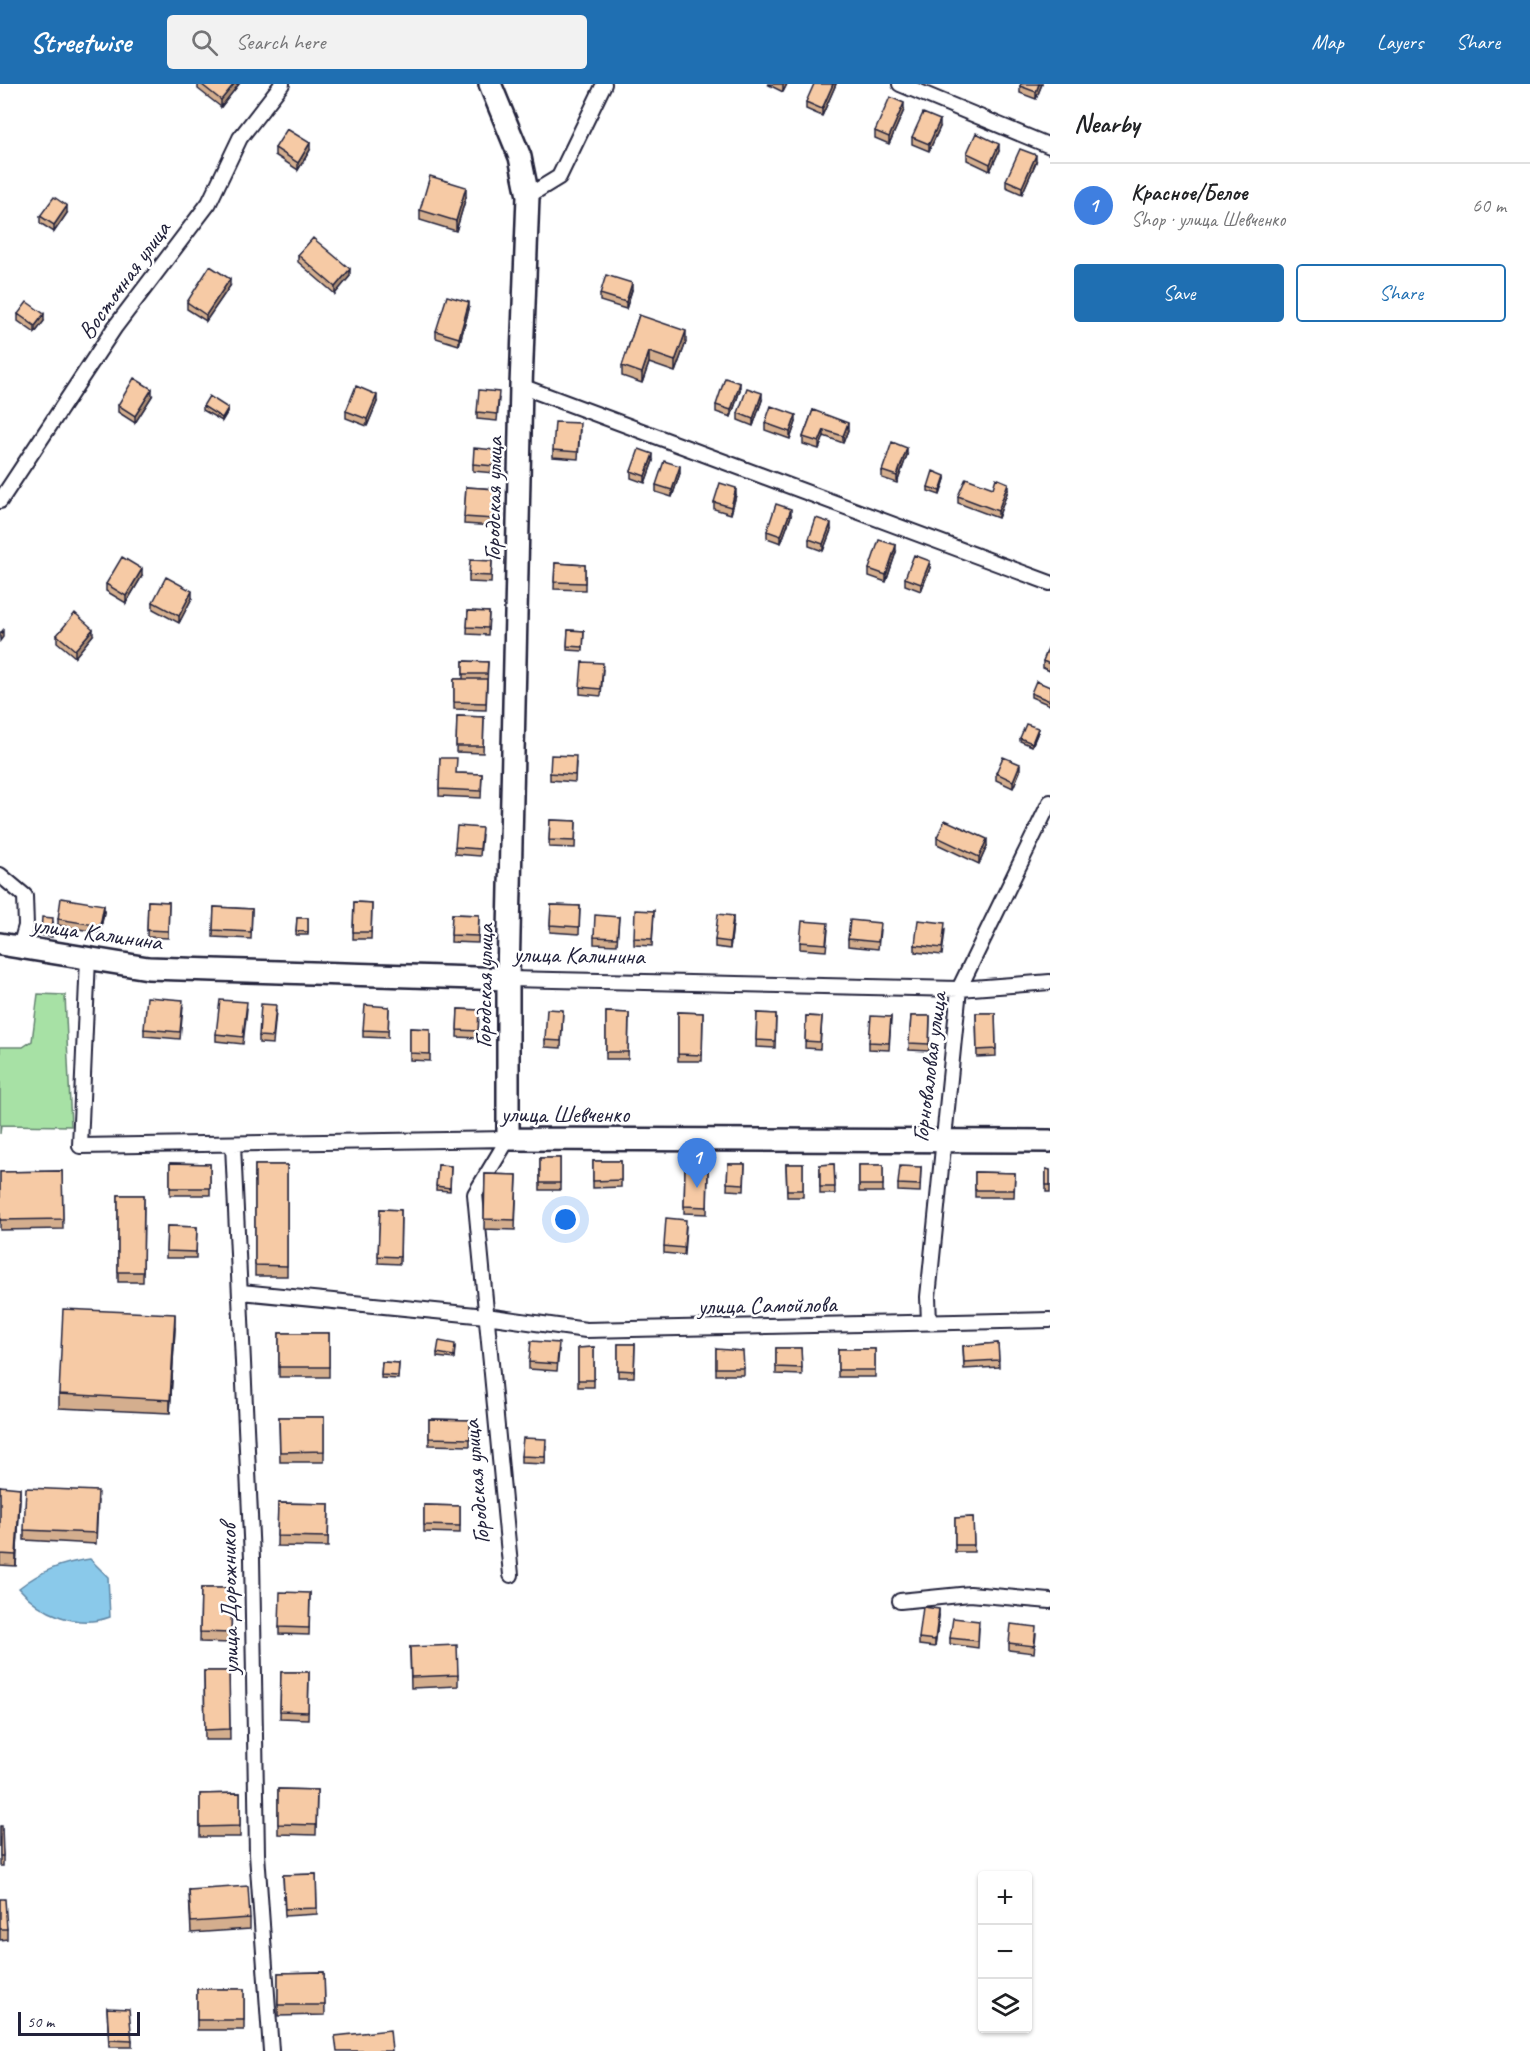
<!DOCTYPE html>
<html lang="en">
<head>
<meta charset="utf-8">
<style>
  body { margin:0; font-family:Caveat,sans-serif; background:#f2f2f2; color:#202124 }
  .controls { position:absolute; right:18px; bottom:18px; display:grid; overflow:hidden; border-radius:6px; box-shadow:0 2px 4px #0004 }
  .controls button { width:54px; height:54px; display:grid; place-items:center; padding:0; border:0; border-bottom:2px solid #e0e0e0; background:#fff; color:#202124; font:30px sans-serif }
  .scale { position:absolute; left:18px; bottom:15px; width:122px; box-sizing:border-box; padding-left:6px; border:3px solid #22223b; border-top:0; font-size:16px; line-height:21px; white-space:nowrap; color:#22223b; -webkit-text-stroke:4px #fff; paint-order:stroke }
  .you { position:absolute; left:566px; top:1136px; width:21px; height:21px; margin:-15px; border:4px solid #fff; border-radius:50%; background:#1a73e8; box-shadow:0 0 0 9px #1a73e833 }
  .badge { display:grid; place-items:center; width:39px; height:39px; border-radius:50%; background:#1f6fb2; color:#fff; font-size:20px; font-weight:700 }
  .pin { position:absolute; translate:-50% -50px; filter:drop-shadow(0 2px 3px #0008) }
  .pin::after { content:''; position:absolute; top:32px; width:21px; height:18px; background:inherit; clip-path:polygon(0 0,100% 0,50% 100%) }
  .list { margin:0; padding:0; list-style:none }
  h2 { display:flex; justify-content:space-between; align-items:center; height:78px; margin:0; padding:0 24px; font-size:26px }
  h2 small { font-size:20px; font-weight:400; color:#757577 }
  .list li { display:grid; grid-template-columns:39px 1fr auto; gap:18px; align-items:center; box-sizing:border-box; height:84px; padding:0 24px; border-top:2px solid #e0e0e0 }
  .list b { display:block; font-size:22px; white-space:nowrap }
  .list p { margin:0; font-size:20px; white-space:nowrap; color:#757577 }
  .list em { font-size:20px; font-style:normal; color:#757577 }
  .actions { display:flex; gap:12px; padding:18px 24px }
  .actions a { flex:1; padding:14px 0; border:2px solid #1f6fb2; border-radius:6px; text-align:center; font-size:21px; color:#1f6fb2 }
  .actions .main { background:#1f6fb2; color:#fff }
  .icon { flex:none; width:33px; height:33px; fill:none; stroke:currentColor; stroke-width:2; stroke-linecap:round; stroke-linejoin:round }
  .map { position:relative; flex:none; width:1050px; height:1967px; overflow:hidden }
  header { display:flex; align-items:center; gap:36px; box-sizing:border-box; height:84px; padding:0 30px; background:#1f6fb2; color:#fff }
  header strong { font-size:28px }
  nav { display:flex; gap:33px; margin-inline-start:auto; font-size:21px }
  .search { width:420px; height:54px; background:#f2f2f2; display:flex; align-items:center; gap:15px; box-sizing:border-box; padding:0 21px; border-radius:6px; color:#757577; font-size:22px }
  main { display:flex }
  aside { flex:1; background:#fff }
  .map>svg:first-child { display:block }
  .green { fill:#a7e1a5; stroke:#648270; stroke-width:1.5 }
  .water { fill:#8ac9ea; stroke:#6086a4; stroke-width:1.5 }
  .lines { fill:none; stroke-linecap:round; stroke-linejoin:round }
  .street-casing { stroke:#22223b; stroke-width:18 }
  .primary-casing { stroke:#22223b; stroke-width:26 }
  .street { stroke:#fff; stroke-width:14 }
  .primary { stroke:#fff; stroke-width:21 }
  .wall { fill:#d4ae8e; stroke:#22223b; stroke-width:1.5 }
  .shaded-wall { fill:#ac8d74; stroke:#22223b; stroke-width:1.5 }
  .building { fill:#f6caa5; stroke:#22223b; stroke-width:1.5 }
  .labels { text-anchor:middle; stroke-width:5; stroke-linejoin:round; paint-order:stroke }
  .street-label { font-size:24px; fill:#22223b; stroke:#fff }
</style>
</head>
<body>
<header>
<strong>Streetwise</strong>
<div class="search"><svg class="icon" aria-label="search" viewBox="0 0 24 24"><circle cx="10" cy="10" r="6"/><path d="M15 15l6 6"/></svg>Search here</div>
<nav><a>Map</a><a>Layers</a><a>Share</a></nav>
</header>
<main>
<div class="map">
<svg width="1050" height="1967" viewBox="0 0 1050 1967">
  <rect width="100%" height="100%" fill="#fff"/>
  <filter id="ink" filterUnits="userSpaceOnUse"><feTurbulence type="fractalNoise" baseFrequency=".0167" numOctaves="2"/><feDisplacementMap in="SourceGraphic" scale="12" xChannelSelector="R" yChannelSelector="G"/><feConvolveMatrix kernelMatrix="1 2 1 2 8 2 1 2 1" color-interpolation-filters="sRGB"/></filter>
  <g filter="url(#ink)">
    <path class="green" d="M38,910L65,911L71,1042L1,1041L0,1050V963H23L32,957Z"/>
    <path class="water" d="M90,1475L108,1493L110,1533C77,1545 41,1530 19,1504C41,1487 61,1479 90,1475Z"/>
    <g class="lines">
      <g class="street-casing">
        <path id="street" d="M900,0L1050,62
          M528,112L559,93L604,0
          M521,302L1050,499
          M0,417L115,243L209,119L240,54L282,0
          M0,791L25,812L26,842L20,863
          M88,874L80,1062L508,1055
          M508,895L959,905L1050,898
          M508,1055L475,1110L511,1491
          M233,1061L252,1474L257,1770L271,1967
          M241,1208L486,1232L586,1246L1050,1236
          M929,1238L928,1213L959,905L1050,718
          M900,1517L970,1510L1050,1517"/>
      </g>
      <g class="primary-casing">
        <path id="primary" d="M490,0L520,73L528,112L521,302L508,895V1055L1050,1057
          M0,860L148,884L508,895"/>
      </g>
      <use href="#street" class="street"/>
      <use href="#primary" class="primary"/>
    </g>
    <path class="wall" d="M198,0H239L221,23L198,5Z
      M767,0H787L783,8Z
      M836,0L822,32L806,25V18Z
      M1042,0L1036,15L1020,9V2Z
      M904,26L889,60L875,54V47Z
      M940,43L929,67L912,60V53Z
      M275,64L310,66L298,86L275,71Z
      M999,67L990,87L967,76V69Z
      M1036,78L1022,110L1006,103V96Z
      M466,113L456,147L420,136V126Z
      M67,129L54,148L40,139V132Z
      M298,171L350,192L335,210L298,178Z
      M230,202L206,237L187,225V218Z
      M632,206L626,225L600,217V210Z
      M469,225L459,261L436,254V247Z
      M18,230L44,237L35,249L18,237Z
      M639,231L686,258L675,288L649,279L642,299L622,292V282Z
      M740,306L731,333L716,328V321Z
      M152,312L135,339L118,328V321Z
      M499,315L497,337L477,335V328Z
      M762,316L753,342L738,336V329Z
      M377,318L367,342L346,334V327Z
      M203,322L228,327L222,337L203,326Z
      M813,326L848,346L843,359L824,352L819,365L803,360V353Z
      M796,338L790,355L765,346V339Z
      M580,346L578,375L553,373V366Z
      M907,371L897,399L882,394V387Z
      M495,373L494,389L473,387V380Z
      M653,377L645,399L631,394V387Z
      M680,389L672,413L656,408V401Z
      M945,395L940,411L928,407V403Z
      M466,403L496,405L494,442L464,440Z
      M993,404L1008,406L998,434L958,419V412Z
      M736,411L731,430L714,425V418Z
      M791,432L781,459L767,454V447Z
      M831,446L823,467L809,462V455Z
      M896,468L886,498L869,492V485Z
      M492,477L491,499L469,498V491Z
      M555,479L585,481V506L554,505Z
      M930,484L921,507L905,501V494Z
      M142,492L126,519L106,507V500Z
      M192,514L179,539L153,525V518Z
      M468,527L489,528L488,551L467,550Z
      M568,546L584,547L583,567L567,566Z
      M57,551H93L75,573L57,558Z
      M1050,565V587L1043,584V577Z
      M463,577L488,578L486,626L454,625V595H463Z
      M603,586L601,612L580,610V603Z
      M1050,603V621L1031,613V609Z
      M457,632L484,633L483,669L456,668Z
      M1038,648L1032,662L1020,657V654Z
      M440,674L456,689L482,690L481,714L439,712Z
      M576,679L575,698L550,696V689Z
      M1020,687L1013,704L996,696V689Z
      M550,736L576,737L575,764L549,763Z
      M482,751L480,772L455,770V763Z
      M937,753L987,762L979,780L937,760Z
      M148,817L169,818L168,854L147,853Z
      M354,818L372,819L371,855H353Z
      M551,821L580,822L579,850L550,848Z
      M214,823L252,825L251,855L213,853Z
      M654,827L652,862L634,861V854Z
      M104,828L100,849L58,841V835Z
      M452,830L479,831L478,859L451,858Z
      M619,833L617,861L594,860V853Z
      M297,834H308V851H296Z
      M53,838L52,853L41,851V848Z
      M733,839L730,865L715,863V856Z
      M828,846L826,867L800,865V858Z
      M880,846L878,865L848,862V855Z
      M945,846L942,871L915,868V861Z
      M183,923L180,955L144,952V945Z
      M389,923L388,954L363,953V946Z
      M247,925L243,960L216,957V950Z
      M458,925L479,926L478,954L457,953Z
      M563,926L561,964L545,963V956Z
      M276,928L273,960L259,959V952Z
      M606,928L629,929L628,975H606Z
      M678,928L703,929L702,977H678Z
      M757,929L776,930L775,964L756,963Z
      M976,929H995L996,972L977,973Z
      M806,932L822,933L820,965L805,964Z
      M911,932H930L929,967L909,966Z
      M891,933L889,966L869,965V958Z
      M410,944L430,945V977L410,976Z
      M540,1074H560V1106H540Z
      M593,1077H621V1103L593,1104Z
      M170,1079L210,1080V1111H170Z
      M728,1080H745L744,1107L727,1106Z
      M786,1080H803V1113H787Z
      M834,1080L835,1110H820V1081Z
      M255,1081H287V1192H255Z
      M438,1081L451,1082L450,1107L436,1106Z
      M859,1081H883V1108H859Z
      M921,1083L920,1108L898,1107V1100Z
      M685,1085L708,1086L707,1130L684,1129Z
      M1046,1085L1050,1086V1108H1046Z
      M62,1087L63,1145L0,1146V1088Z
      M975,1088L1015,1089L1014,1113H975Z
      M485,1090L517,1091L515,1146L484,1145Z
      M118,1111H144L143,1198H118Z
      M380,1125L401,1126L400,1180L378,1179Z
      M167,1142L197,1143L196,1174H166Z
      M686,1143L684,1171L664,1169V1162Z
      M175,1244L170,1329L59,1324V1310Z
      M279,1249H329V1293H279Z
      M998,1259L999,1283L964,1285L963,1262Z
      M618,1260H635L634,1293H618Z
      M455,1263L454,1275L437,1273V1269Z
      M594,1263V1303H578V1264Z
      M776,1264H801L802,1291L776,1290Z
      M716,1265L744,1284V1291H716Z
      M838,1265H875V1293H838Z
      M559,1266L557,1287L529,1285V1278Z
      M382,1278L399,1279L398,1295L381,1294Z
      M279,1333H324V1378H280Z
      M429,1335L470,1336V1362L429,1361Z
      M546,1362L545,1380L521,1379V1372Z
      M0,1402L20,1414L16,1482L0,1481Z
      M98,1417L96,1460L24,1456V1446Z
      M278,1419L329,1420L328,1463L277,1462Z
      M424,1421L460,1422V1449L424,1448Z
      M973,1433L974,1468H955V1434Z
      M201,1504H232L231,1559L200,1558Z
      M310,1509L309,1551L279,1550V1543Z
      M939,1532L935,1563L919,1561V1554Z
      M979,1544L978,1564L950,1560V1554Z
      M1036,1550L1034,1569L1009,1566V1559Z
      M410,1563L458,1591V1602L411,1604Z
      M204,1587H229L230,1656H205Z
      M281,1588H309L308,1635L280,1634Z
      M278,1705L317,1706L316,1751L278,1750Z
      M240,1709V1753H200V1710Z
      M0,1742L3,1772V1782H0Z
      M316,1790L317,1830L285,1832L283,1791Z
      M189,1806L250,1834V1845L191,1849Z
      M0,1815L7,1845V1855L0,1856Z
      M324,1888L325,1931L278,1932V1889Z
      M197,1905H244V1946H197Z
      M107,1924L132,1957V1963H109Z"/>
    <path class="shaded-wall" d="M234,0H239L221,23V16Z
      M784,0H787L783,8V1Z
      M833,0H836L822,32V25Z
      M1039,0H1042L1036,15V8Z
      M904,19V26L889,60V53Z
      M940,36V43L929,67V60Z
      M310,59V66L298,86V79Z
      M999,60V67L990,87V80Z
      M1036,71V78L1022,110V103Z
      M466,103V113L456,147V137Z
      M67,122V129L54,148V141Z
      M350,185V192L335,210V203Z
      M230,195V202L206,237V231Z
      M632,199V206L626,225V218Z
      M469,218V225L459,261V254Z
      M44,230V237L35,249V242Z
      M686,247V258L675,288V277Z
      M649,268V279L642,299V289Z
      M740,299V306L731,333V326Z
      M152,305V312L135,339V332Z
      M762,309V316L753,342V335Z
      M377,311V318L367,342V335Z
      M228,324V327L222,337V334Z
      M796,331V338L790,355V348Z
      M848,339V346L843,359V352Z
      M824,346V352L819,365V358Z
      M907,364V371L897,399V392Z
      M653,370V377L645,399V392Z
      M680,382V389L672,413V406Z
      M945,392V395L940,411V407Z
      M1008,399V406L998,434V427Z
      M736,404V411L731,430V423Z
      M791,425V432L781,459V452Z
      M831,439V446L823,467V460Z
      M896,461V468L886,498V491Z
      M930,477V484L921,507V500Z
      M142,485V492L126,519V512Z
      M192,507V514L179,539V532Z
      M93,545V551L75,573V566Z
      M3,546V553L0,557V550Z
      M1038,644V648L1032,662V659Z
      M1020,680V687L1013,704V697Z
      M987,755V762L979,780V773Z
      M104,821V828L100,849V842Z
      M733,832V839L730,865V858Z
      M175,1230V1244L170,1329V1316Z
      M20,1404V1414L16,1482V1471Z
      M939,1525V1532L935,1563V1556Z"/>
    <path class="building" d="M201,0H234L221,16Z
      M814,0H833L822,25L806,18Z
      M1021,0H1039L1036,8L1020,2Z
      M890,13L904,19L889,53L875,47Z
      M923,29L940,36L929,60L912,53Z
      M287,45L310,59L298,79L275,64Z
      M976,49L999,60L990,80L967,69Z
      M1020,65L1036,71L1022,103L1006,96Z
      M430,92L466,103L456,137L420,126Z
      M54,113L67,122L54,141L40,132Z
      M313,154L350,185L335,203L298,171Z
      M210,182L230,195L206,231L187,218Z
      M606,191L632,199L626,218L600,210Z
      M447,212L469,218L459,254L436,247Z
      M27,218L44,230L35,242L18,230Z
      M639,231L686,247L675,277L649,268L642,289L622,282Z
      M134,294L152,305L135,332L118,321Z
      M725,294L740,299L731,326L716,321Z
      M356,302L377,311L367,335L346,327Z
      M747,304L762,309L753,335L738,329Z
      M479,306L499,308L497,330L477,328Z
      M209,312L228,324L222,334L203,322Z
      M771,322L796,331L790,348L765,339Z
      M813,326L848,339L843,352L824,346L819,358L803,353Z
      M555,338L580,339L578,368L553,366Z
      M892,358L907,364L897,392L882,387Z
      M474,364L495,366L494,382L473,380Z
      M639,365L653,370L645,392L631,387Z
      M664,377L680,382L672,406L656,401Z
      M933,387L945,392L940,407L928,403Z
      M966,394L993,404L996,394L1008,399L998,427L958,412Z
      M720,399L736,404L731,423L714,418Z
      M466,403L496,405L494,435L464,433Z
      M776,420L791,425L781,452L767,447Z
      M816,434L831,439L823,460L809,455Z
      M879,456L896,461L886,491L869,485Z
      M914,471L930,477L921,500L905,494Z
      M122,473L142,485L126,512L106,500Z
      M470,476L492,477L491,492L469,491Z
      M555,479L585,481V499L554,498Z
      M166,493L192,507L179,532L153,518Z
      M468,527L489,528L488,544L467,543Z
      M75,529L93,545L75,566L57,551Z
      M568,546L584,547L583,563L567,562Z
      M1048,564L1050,565V580L1043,577Z
      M463,577L488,578L487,590H463Z
      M582,578L603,579L601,605L580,603Z
      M454,595H487L486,619L454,618Z
      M1036,597L1050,603V617L1031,609Z
      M457,632L484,633L483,662H456Z
      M1026,640L1038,644L1032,659L1020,654Z
      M551,671L576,672L575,691L550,689Z
      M1003,673L1020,680L1013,697L996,689Z
      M440,674H457L456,689L482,690L481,707L439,705Z
      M550,736L576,737L575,757L549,756Z
      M945,736L987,755L979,773L937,753Z
      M457,742L482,744L480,765L455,763Z
      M61,814L104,821L100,842L58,835Z
      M148,817L169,818L168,847L147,846Z
      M354,818L372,819L371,848H353Z
      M551,821L580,822L579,843L550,841Z
      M214,823L252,825L251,848L213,846Z
      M635,826L654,827L652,855L634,854Z
      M452,830L479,831L478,852L451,851Z
      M718,830L733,832L730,858L715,856Z
      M595,831L619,833L617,854L594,853Z
      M42,833L53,834L52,849L41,848Z
      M297,834H308V848L296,847Z
      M850,836L880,839L878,858L848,855Z
      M918,836L945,839L942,864L915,861Z
      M802,837L828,839L826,860L800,858Z
      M147,913L183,916L180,948L144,945Z
      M220,916L247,918L243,953L216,950Z
      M261,920L276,921L273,953L259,952Z
      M365,921L389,923L388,947L363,946Z
      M458,925L479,926L478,947L457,946Z
      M547,925L563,926L561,957L545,956Z
      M606,928L629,929L628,968H606Z
      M678,928L703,929L702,971L678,970Z
      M757,929L776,930L775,957L756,956Z
      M976,929H995L996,965L977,966Z
      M806,932L822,933L820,958L805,957Z
      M871,932L891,933L889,959L869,958Z
      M911,932H930L929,960L909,959Z
      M410,944L430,945V970L410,969Z
      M540,1074H560V1099H540Z
      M593,1077H621V1096L593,1097Z
      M170,1079L210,1080V1104H170Z
      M728,1080H745L744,1100L727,1099Z
      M786,1080H803V1106H787Z
      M834,1080L835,1103H820V1081Z
      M255,1081H287V1182L255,1181Z
      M438,1081L451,1082L450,1104L436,1102Z
      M859,1081H883V1101H859Z
      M900,1082L921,1083L920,1101L898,1100Z
      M685,1085L708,1086L707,1123L684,1122Z
      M1046,1085L1050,1086V1101H1046Z
      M62,1087L63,1135L0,1136V1088Z
      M975,1088L1015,1089L1014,1106H975Z
      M485,1090L517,1091L515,1136L484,1135Z
      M118,1111H144L143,1188H118Z
      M380,1125L401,1126L400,1173L378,1172Z
      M666,1134L686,1136L684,1164L664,1162Z
      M167,1142L197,1143L196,1168L166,1167Z
      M63,1225L175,1230L170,1316L59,1310Z
      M279,1249H329V1283H279Z
      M439,1257L455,1260L454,1272L437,1269Z
      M531,1257L559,1259L557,1280L529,1278Z
      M998,1259L999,1276L964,1278L963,1262Z
      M618,1260H635L634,1287L618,1286Z
      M594,1263V1296H578V1264Z
      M776,1264H801L802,1284L776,1283Z
      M716,1265L743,1267L744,1284H716Z
      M838,1265H875V1286H838Z
      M382,1278L399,1279L398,1292L381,1291Z
      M279,1333H324V1367L280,1368Z
      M429,1335L470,1336V1355L429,1354Z
      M523,1354L546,1355L545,1373L521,1372Z
      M0,1402L20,1404L16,1471L0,1470Z
      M26,1404L98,1407L96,1449L24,1446Z
      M278,1419L329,1420L328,1453L277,1452Z
      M424,1421L460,1422V1442L424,1441Z
      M973,1433L974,1461H955V1434Z
      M201,1504H232L231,1549L200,1548Z
      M280,1508L310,1509L309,1544L279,1543Z
      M923,1523L939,1525L935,1556L919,1554Z
      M953,1534L979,1537L978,1557L950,1554Z
      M1011,1540L1036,1543L1034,1562L1009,1559Z
      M457,1561L458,1591L411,1593L410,1563Z
      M204,1587H229L230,1645L205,1646Z
      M281,1588H309L308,1628L280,1627Z
      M278,1705L317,1706L316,1741L278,1740Z
      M240,1709V1742L200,1743V1710Z
      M0,1742H2L3,1772H0Z
      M316,1790L317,1824L285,1825L283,1791Z
      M248,1802L250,1834L191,1838L189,1806Z
      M0,1815H5L7,1845H0Z
      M324,1888L325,1921H278V1889Z
      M197,1905H244V1936H197Z
      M107,1924L129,1925L132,1957L109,1956Z
      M390,1946L392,1967H337L335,1952Z"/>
  </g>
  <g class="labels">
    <g class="street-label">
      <text transform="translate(124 196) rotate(-54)" y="8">Восточная улица</text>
      <text transform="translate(493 415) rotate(-89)" y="8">Городская улица</text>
      <text transform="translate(97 849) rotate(8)" y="8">улица Калинина</text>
      <text transform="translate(579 871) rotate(1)" y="8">улица Калинина</text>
      <text transform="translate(484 902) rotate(-89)" y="8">Городская улица</text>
      <text transform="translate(929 983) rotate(-83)" y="8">Горноваловая улица</text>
      <text x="565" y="1038">улица Шевченко</text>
      <text transform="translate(767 1221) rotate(-1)" y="8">улица Самойлова</text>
      <text transform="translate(476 1398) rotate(-95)" y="8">Городская улица</text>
      <text transform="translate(229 1515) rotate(-91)" y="8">улица Дорожников</text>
    </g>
  </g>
</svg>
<div class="controls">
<button>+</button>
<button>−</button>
<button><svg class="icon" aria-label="layers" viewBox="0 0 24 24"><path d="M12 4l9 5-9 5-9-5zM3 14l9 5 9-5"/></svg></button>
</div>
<div class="scale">50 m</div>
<div class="you"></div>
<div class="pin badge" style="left:697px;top:1104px;background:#3f7fe0">1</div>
</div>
<aside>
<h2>Nearby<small></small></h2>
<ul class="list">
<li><span class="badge" style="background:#3f7fe0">1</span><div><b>Красное/Белое</b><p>Shop · улица Шевченко</p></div><em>60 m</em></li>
</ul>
<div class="actions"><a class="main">Save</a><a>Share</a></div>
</aside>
</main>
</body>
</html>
